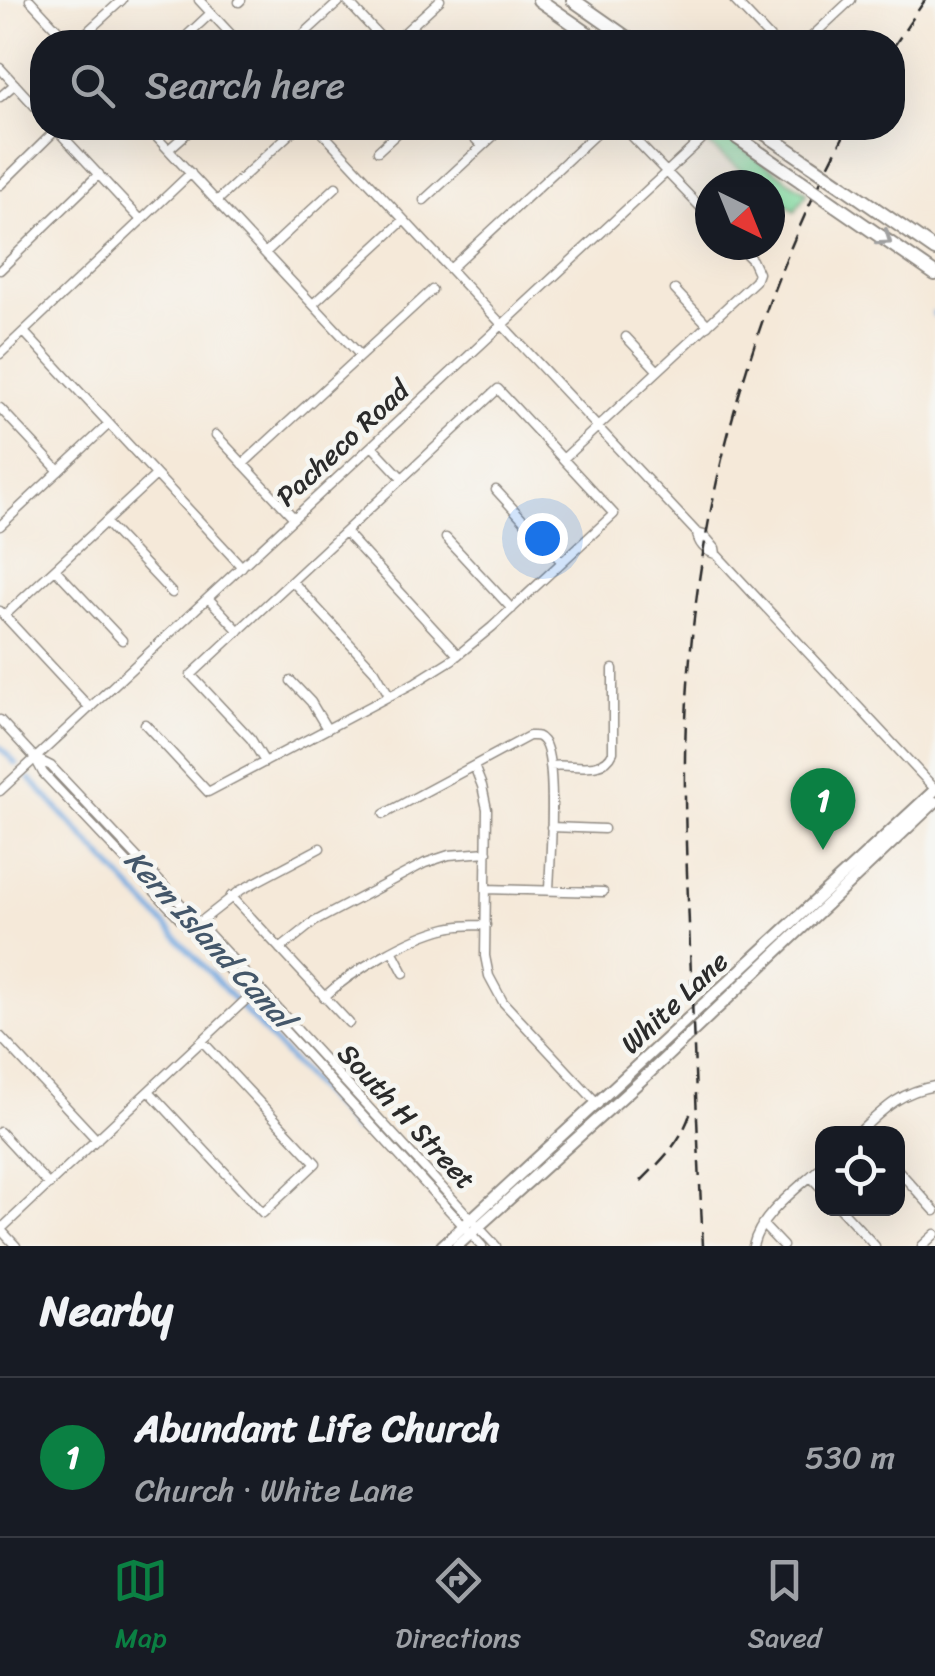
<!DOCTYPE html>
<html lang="en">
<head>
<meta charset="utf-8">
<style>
  body { margin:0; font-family:Sriracha,sans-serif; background:#20242c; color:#f1f3f6 }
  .controls { position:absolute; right:30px; bottom:30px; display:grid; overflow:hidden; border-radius:20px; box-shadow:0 10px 40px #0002 }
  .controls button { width:90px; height:90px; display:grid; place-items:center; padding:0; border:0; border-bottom:2px solid #363941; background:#171b24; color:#f1f3f6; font:50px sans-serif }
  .compass { position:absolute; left:695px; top:170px; width:90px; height:90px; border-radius:50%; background:#171b24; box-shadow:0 10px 40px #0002; rotate:137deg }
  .you { position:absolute; left:542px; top:538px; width:35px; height:35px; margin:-25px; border:8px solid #fff; border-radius:50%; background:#1a73e8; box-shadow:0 0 0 15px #1a73e833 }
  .badge { display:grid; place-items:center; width:65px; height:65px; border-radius:50%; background:#0b8043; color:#fff; font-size:32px; font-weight:700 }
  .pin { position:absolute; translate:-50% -82px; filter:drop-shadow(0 2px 5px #0008) }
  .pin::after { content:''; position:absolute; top:52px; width:35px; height:30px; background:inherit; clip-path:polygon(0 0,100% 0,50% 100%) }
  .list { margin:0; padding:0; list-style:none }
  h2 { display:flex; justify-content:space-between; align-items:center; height:130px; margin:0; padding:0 40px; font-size:42px }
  h2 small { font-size:32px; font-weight:400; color:#9ea1a6 }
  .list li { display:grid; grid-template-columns:65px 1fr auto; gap:30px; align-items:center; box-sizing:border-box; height:160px; padding:0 40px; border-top:2px solid #363941 }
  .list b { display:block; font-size:38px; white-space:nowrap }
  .list p { margin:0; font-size:32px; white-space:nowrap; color:#9ea1a6 }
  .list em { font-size:32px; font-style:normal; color:#9ea1a6 }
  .icon { flex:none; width:55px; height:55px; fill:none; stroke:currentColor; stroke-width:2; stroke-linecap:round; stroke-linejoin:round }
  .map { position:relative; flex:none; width:935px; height:1246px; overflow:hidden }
  .search { position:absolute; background:#171b24; box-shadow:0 10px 40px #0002; left:30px; right:30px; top:30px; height:110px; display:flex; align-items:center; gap:25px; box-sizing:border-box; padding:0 35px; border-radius:40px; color:#9ea1a6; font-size:38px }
  .sheet { height:290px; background:#171b24 }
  nav { display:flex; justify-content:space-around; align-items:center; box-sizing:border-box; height:140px; border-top:2px solid #363941; background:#171b24; font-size:28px; color:#9ea1a6 }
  nav a { display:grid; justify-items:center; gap:5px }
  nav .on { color:#0b8043 }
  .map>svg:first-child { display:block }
  .green { fill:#83dda2; stroke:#578466; stroke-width:2.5 }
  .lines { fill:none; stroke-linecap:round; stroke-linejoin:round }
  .canal { stroke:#72a9e0; stroke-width:5 }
  .minor-casing { stroke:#908a82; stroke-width:11 }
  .major-casing { stroke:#908a82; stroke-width:14 }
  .highway-casing { stroke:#908a82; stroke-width:16 }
  .minor { stroke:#fff; stroke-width:8 }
  .major { stroke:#fff; stroke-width:10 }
  .highway { stroke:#fff; stroke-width:12 }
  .rail { stroke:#2b2b2b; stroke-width:2.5; stroke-dasharray:15 8; stroke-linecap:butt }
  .highway-bridge-casing { stroke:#908a82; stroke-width:16; stroke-linecap:butt }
  .highway-bridge { stroke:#fff; stroke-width:12 }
  .oneway { stroke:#a0a0a0 }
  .labels { text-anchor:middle; stroke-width:9; stroke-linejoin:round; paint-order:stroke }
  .street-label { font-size:28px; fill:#2b2b2b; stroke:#f6f6f2 }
  .water-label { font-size:30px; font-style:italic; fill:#44576a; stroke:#f6f6f2 }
</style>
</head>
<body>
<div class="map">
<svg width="935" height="1246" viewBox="0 0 935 1246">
  <rect width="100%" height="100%" fill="#f6f6f2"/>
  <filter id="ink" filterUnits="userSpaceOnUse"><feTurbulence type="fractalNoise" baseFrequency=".01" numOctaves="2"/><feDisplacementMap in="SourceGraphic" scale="20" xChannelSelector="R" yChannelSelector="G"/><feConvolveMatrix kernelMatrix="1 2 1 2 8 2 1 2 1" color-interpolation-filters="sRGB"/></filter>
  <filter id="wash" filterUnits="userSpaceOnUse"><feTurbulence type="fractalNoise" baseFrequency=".0048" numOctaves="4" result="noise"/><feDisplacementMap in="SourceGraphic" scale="40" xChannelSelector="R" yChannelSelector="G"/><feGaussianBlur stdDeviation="2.25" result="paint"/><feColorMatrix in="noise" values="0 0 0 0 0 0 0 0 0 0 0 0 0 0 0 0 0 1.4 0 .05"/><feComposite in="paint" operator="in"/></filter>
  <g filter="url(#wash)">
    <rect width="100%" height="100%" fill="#f5e9d9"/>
    <path class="green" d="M723,135L807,193L795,211L770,193V185H760L710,146Z"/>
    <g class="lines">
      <path class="canal" d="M934,313L935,315
        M0,747L16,764
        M30,779L356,1131"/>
    </g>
  </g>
  <g filter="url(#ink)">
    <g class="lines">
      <g class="minor-casing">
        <path id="minor" d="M30,0L69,42
          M199,0L238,42
          M346,0L385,42
          M734,0L774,42
          M239,2L241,0
          M76,42L122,0
          M180,42L211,13
          M295,42L341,0
          M394,42L440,0
          M494,42L503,34
          M806,42L851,0
          M0,68L42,114
          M0,97L15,84
          M55,128L141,220
          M148,128L360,355
          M318,128L697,533L704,535L715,548L716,554
          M465,128L482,146
          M624,128L710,217
          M169,149L193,128
          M378,151L403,128
          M0,185L57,129
          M424,200L502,128
          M217,201L296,128
          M265,253L336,187
          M450,269L602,128
          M0,270L99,174
          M675,290L708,325
          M313,304L404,220
          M24,332L242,567
          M626,337L658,371
          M0,354L191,173
          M0,408L59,471
          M216,435L294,518
          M372,446L402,478
          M563,459L755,281L758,273L752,260L737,245
          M243,464L432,290
          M496,490L562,562
          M105,522L172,593
          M0,526L109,424
          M345,532L458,655
          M697,533C698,543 705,552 716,554L935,789
          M446,538L512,609
          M55,569L122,640
          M292,581L375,671L389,695
          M208,598L239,631
          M0,611L90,708
          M4,616L156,475
          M291,681L311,702L327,729
          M0,720L35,758L43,773L252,995L482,1246
          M145,724L208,792L416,682L453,659L492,627L614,514L498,389L191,675L251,739L265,762
          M35,758L51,766L199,923L496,1246
          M474,766L482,786L487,809L485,956L489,976L503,1002L598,1104
          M550,766C573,763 603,775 613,752V669
          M0,791L714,128
          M384,814L529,736C536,736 538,735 543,741C558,759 550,863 549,890
          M551,827L604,829
          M486,889L603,892
          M231,896L349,1023
          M196,923H199L241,890L320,848
          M280,949L314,922L425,863L449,855L487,852
          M393,952L404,973
          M324,997C352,971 409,937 447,928C459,925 472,925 486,925
          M0,1036L97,1140
          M149,1091L263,1213L316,1163L202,1041
          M0,1132L49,1185
          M857,1134C883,1110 899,1092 935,1086
          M898,1170L935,1211
          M811,1177L822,1189
          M840,1208L875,1246
          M762,1224L783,1246
          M0,1229L16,1246
          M0,1230L252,994
          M753,1246C760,1214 799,1188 822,1166
          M922,1246L935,1234"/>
      </g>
      <g class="major-casing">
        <path id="major" d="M442,1246L935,790
          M457,1246L646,1076L935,802"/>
      </g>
      <g class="highway-casing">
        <path id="highway" d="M539,0L600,42
          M573,0L633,42
          M723,128L801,181
          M757,128L810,164
          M844,187L935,250
          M835,205L935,274"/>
      </g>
      <use href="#minor" class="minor"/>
      <use href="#major" class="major"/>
      <use href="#highway" class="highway"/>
      <path class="rail" d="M892,49L925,0
        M641,1181C664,1158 683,1140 692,1108
        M703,1246C698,1147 694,1049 690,950C687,867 682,784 687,700C698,501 753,303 848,128"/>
      <g class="highway-bridge-casing">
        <path id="highway-bridge" d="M810,164L844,187
          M801,181L835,205"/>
      </g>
      <use href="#highway-bridge" class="highway-bridge"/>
    </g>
    <defs><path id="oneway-chevron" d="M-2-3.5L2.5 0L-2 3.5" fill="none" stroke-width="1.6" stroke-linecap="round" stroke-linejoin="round" transform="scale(2.5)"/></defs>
    <use class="oneway" href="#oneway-chevron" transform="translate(885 239) rotate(35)"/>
  </g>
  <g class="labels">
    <g class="street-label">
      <text transform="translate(342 443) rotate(-43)" y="10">Pacheco Road</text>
      <text transform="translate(674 1002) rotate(-43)" y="10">White Lane</text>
      <text transform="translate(407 1116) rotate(47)" y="10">South H Street</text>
    </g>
    <g class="water-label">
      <text transform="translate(209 939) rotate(47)" y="10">Kern Island Canal</text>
    </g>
  </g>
</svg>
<div class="controls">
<button><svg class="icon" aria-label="locate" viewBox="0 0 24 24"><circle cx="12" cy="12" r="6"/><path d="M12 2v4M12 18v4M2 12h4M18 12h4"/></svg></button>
</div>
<svg class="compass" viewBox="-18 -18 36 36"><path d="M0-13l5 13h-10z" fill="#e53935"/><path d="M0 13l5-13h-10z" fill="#9ea1a6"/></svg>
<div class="you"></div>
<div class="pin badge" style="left:823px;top:850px">1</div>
<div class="search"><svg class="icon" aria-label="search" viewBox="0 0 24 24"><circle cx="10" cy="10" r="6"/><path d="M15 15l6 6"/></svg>Search here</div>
</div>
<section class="sheet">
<h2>Nearby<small></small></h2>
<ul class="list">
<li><span class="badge">1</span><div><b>Abundant Life Church</b><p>Church · White Lane</p></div><em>530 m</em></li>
</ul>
</section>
<nav>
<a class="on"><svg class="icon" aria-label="map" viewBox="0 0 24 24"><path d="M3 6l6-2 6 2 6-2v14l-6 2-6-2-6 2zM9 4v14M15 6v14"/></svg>Map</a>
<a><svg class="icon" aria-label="directions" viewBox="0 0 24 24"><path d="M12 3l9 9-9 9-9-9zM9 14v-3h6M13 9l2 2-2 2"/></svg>Directions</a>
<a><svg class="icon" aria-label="saved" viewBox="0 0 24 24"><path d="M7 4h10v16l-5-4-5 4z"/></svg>Saved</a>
</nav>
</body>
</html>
